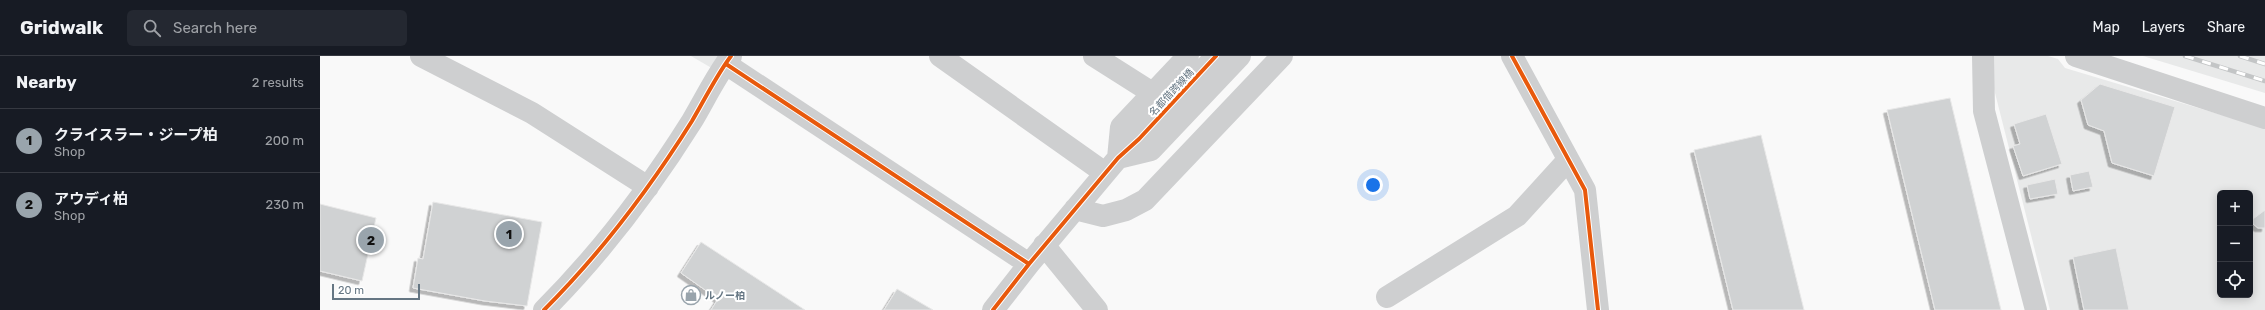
<!DOCTYPE html>
<html lang="en">
<head>
<meta charset="utf-8">
<style>
  body { margin:0; font-family:Rubik,"Noto Sans JP",sans-serif; background:#242831; color:#f1f3f6 }
  .controls { position:absolute; right:12px; bottom:12px; display:grid; overflow:hidden; border-radius:6px; box-shadow:0 2px 10px #0003 }
  .controls button { width:36px; height:36px; display:grid; place-items:center; padding:0; border:0; border-bottom:1px solid #363941; background:#171b24; color:#f1f3f6; font:20px sans-serif }
  .scale { position:absolute; left:12px; bottom:10px; width:88px; box-sizing:border-box; padding-left:4px; border:2px solid #657683; border-top:0; font-size:11px; line-height:14px; white-space:nowrap; color:#657683; -webkit-text-stroke:3px #fff; paint-order:stroke }
  .you { position:absolute; left:1053px; top:129px; width:14px; height:14px; margin:-10px; border:3px solid #fff; border-radius:50%; background:#1a73e8; box-shadow:0 0 0 6px #1a73e833 }
  .badge { display:grid; place-items:center; width:26px; height:26px; border-radius:50%; background:#99a4ac; color:#111; font-size:13px; font-weight:700 }
  .pin { position:absolute; translate:-50% -50%; border:2px solid #fff; box-shadow:0 1px 4px #0006 }
  .list { margin:0; padding:0; list-style:none }
  h2 { display:flex; justify-content:space-between; align-items:center; height:52px; margin:0; padding:0 16px; font-size:17px }
  h2 small { font-size:13px; font-weight:400; color:#9ea1a6 }
  .list li { display:grid; grid-template-columns:26px 1fr auto; gap:12px; align-items:center; box-sizing:border-box; height:64px; padding:0 16px; border-top:1px solid #363941 }
  .list b { display:block; font-size:15px; white-space:nowrap }
  .list p { margin:0; font-size:13px; white-space:nowrap; color:#9ea1a6 }
  .list em { font-size:13px; font-style:normal; color:#9ea1a6 }
  .icon { flex:none; width:22px; height:22px; fill:none; stroke:currentColor; stroke-width:2; stroke-linecap:round; stroke-linejoin:round }
  .map { position:relative; flex:none; width:1945px; height:254px; overflow:hidden }
  header { display:flex; align-items:center; gap:24px; box-sizing:border-box; height:56px; padding:0 20px; background:#171b24; border-bottom:1px solid #363941 }
  header strong { font-size:19px }
  nav { display:flex; gap:22px; margin-inline-start:auto; font-size:14px }
  .search { width:280px; height:36px; background:#242831; display:flex; align-items:center; gap:10px; box-sizing:border-box; padding:0 14px; border-radius:6px; color:#9ea1a6; font-size:15px }
  main { display:flex }
  aside { flex:1; background:#171b24 }
  .map>svg:first-child { display:block }
  .built { fill:#e8e9e9; fill-rule:evenodd }
  .building { fill:#d0d2d3; stroke:#e8e8e8; filter:url(#shadow) }
  .lines { fill:none; stroke-linecap:round; stroke-linejoin:round }
  .street { stroke:#cecfd0; stroke-width:22 }
  .rail-casing { stroke:#c3c5c6; stroke-width:4.5 }
  .rail { stroke:#fff; stroke-width:3; stroke-dasharray:9; stroke-linecap:butt }
  .cycleway-casing { stroke:#fff; stroke-width:6 }
  .cycleway { stroke:#e8590c; stroke-width:4 }
  .labels { text-anchor:middle; stroke-width:4; stroke-linejoin:round; paint-order:stroke }
  .street-label { font-size:10px; fill:#657683; stroke:#fff }
  .poi-label { font-size:10px; font-weight:bold; fill:#657683; stroke:#fff; text-anchor:start }
</style>
</head>
<body>
<header>
<strong>Gridwalk</strong>
<div class="search"><svg class="icon" aria-label="search" viewBox="0 0 24 24"><circle cx="10" cy="10" r="6"/><path d="M15 15l6 6"/></svg>Search here</div>
<nav><a>Map</a><a>Layers</a><a>Share</a></nav>
</header>
<main>
<aside>
<h2>Nearby<small>2 results</small></h2>
<ul class="list">
<li><span class="badge">1</span><div><b>クライスラー・ジープ柏</b><p>Shop</p></div><em>200 m</em></li>
<li><span class="badge">2</span><div><b>アウディ柏</b><p>Shop</p></div><em>230 m</em></li>
</ul>
</aside>
<div class="map">
<svg width="1945" height="254" viewBox="0 0 1945 254">
  <defs>
    <filter id="shadow"><feDropShadow dx="-3.5" dy="3.5" stdDeviation="0" flood-color="#0004"/></filter>
  </defs>
  <rect width="100%" height="100%" fill="#f9f9f9"/>
  <path class="built" d="M371,0H404L395,14Z
    M1671,0H1728L1738,3L1745,12L1945,72V254H1730L1674,33ZM1900,137H1930V239H1900Z
    M1823,0H1945V37Z"/>
  <path class="building" d="M1780,28L1855,51L1834,120L1792,107L1784,75L1768,69L1761,44Z
    M1630,42L1681,254H1615L1567,54Z
    M1726,58L1742,108L1703,120L1693,90L1700,88L1694,68Z
    M1441,79L1484,254H1413L1374,94Z
    M1769,115L1773,131L1753,135L1750,119Z
    M1735,123L1738,138L1710,143L1707,129Z
    M113,146L222,166L207,250L165,245L93,232L98,202L103,203Z
    M0,148L56,162L42,225L0,215Z
    M1945,154V172H1938L1933,168V163Z
    M381,186L485,254H391L398,243L361,217Z
    M1796,192L1809,254H1764L1753,201Z
    M577,233L613,254H564Z"/>
  <g class="lines">
    <path class="street" d="M101,0L212,57L328,131
      M620,0L785,117
      M774,0L834,38
      M868,0L801,71L798,102L831,94L920,0
      M1192,0L1265,134L1278,254
      M1663,0L1664,55L1716,254
      M1756,0L1945,62
      M406,8L709,208
      M755,153L783,160L806,154L825,144L962,0
      M724,189L777,254
      M1067,241L1197,160L1248,104
      M224,254C280,198 330,132 372,65C385,43 396,20 411,0
      M673,254L709,208L798,102L819,83L896,0"/>
    <g class="rail-casing">
      <path id="rail" d="M1865,0L1945,25
        M1920,0L1945,8"/>
    </g>
    <use href="#rail" class="rail"/>
    <g class="cycleway-casing">
      <path id="cycleway" d="M1192,0L1265,134L1278,254
        M406,8L709,208
        M224,254C280,198 330,132 372,65C385,43 396,20 411,0
        M673,254L709,208L798,102L819,83L896,0"/>
    </g>
    <use href="#cycleway" class="cycleway"/>
  </g>
  <defs>
    <g id="shop-ring" transform="scale(1)"><circle r="9.5" fill="#fff" stroke="#99a4ac" stroke-width="1.5"/><path d="M-5-2.5h2.3a2.7 3.5 0 0 1 5.4 0H5L5.5 6h-11ZM-1.5-2.5h3a1.5 2.3 0 0 0-3 0Z" fill="#99a4ac"/></g>
  </defs>
  <g fill-rule="evenodd">
    <use href="#shop-ring" x="371" y="239"/>
  </g>
  <g class="labels">
    <g class="street-label">
      <text transform="translate(851 36) rotate(-47)" y="4">名都借跨線橋</text>
    </g>
    <g class="poi-label">
      <text x="385" y="243">ルノー柏</text>
    </g>
  </g>
</svg>
<div class="controls">
<button>+</button>
<button>−</button>
<button><svg class="icon" aria-label="locate" viewBox="0 0 24 24"><circle cx="12" cy="12" r="6"/><path d="M12 2v4M12 18v4M2 12h4M18 12h4"/></svg></button>
</div>
<div class="scale">20 m</div>
<div class="you"></div>
<div class="pin badge" style="left:189px;top:178px">1</div>
<div class="pin badge" style="left:51px;top:184px">2</div>
</div>
</main>
</body>
</html>
